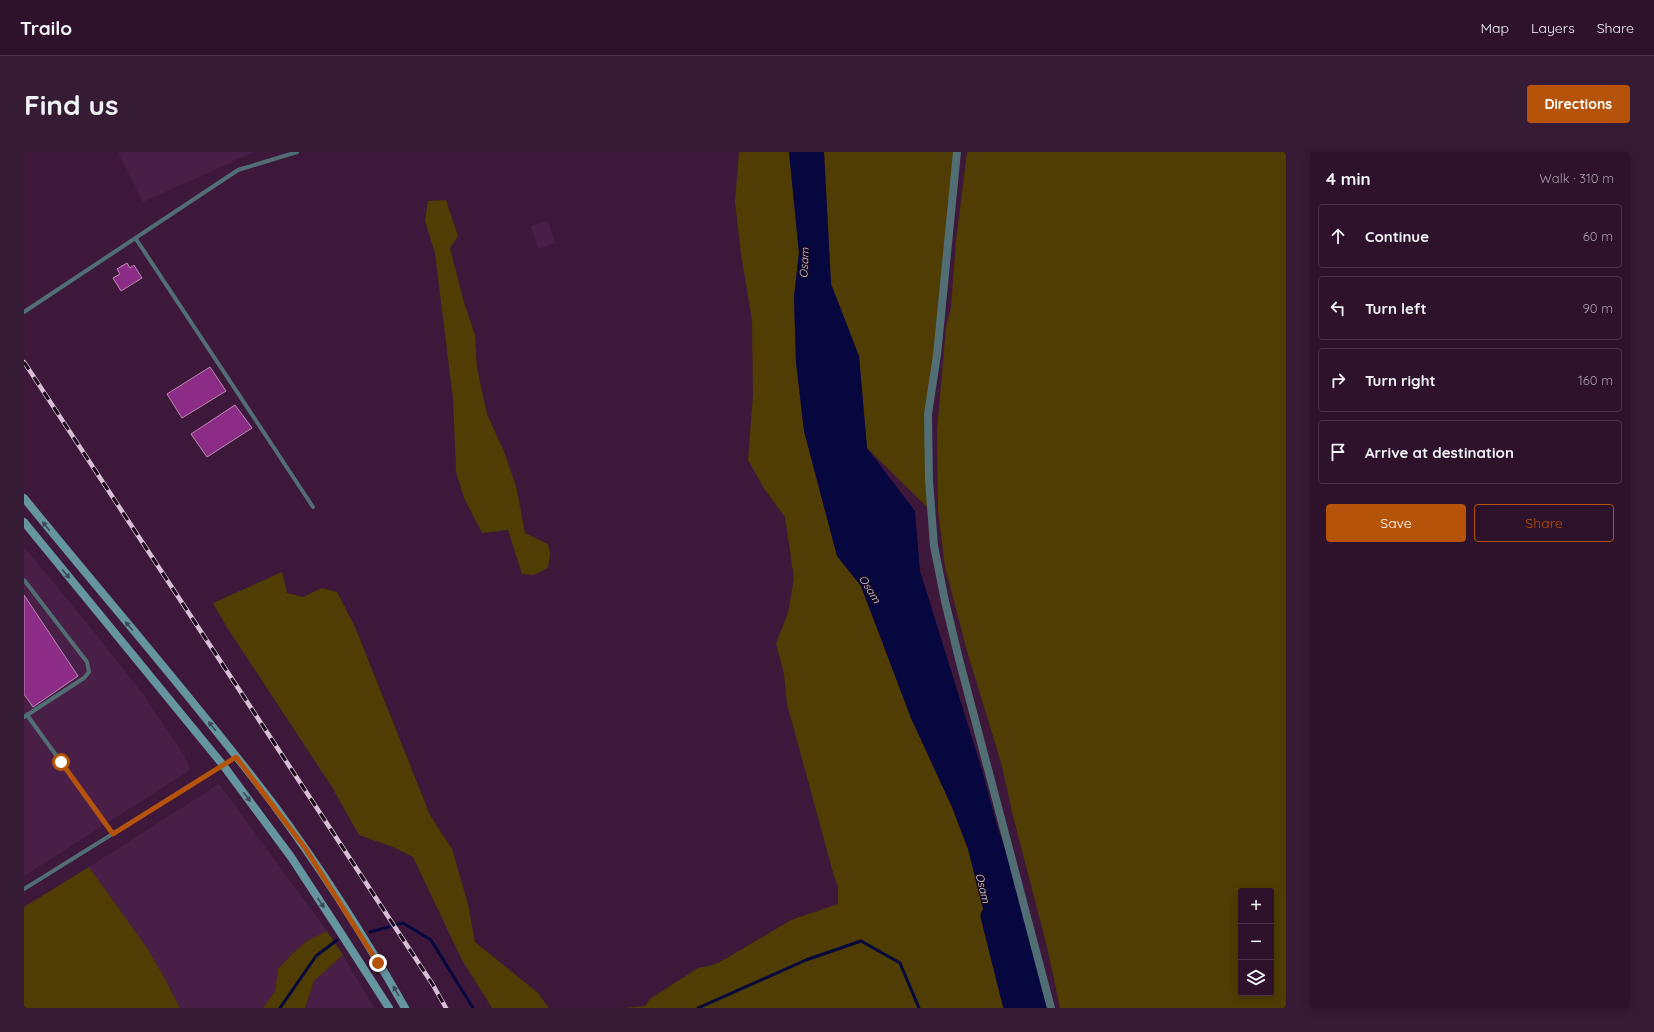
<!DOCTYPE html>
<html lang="en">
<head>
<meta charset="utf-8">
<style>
  body { margin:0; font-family:Quicksand,sans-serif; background:#361b34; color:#f1f3f6 }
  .controls { position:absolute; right:12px; bottom:12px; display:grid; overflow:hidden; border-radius:4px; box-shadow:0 2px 10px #0003 }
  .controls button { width:36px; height:36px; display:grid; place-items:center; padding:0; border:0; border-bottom:1px solid #493248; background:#2e122c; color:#f1f3f6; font:20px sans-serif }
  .stop { position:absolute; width:12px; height:12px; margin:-9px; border:3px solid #b45309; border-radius:50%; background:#fff }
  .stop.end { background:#b45309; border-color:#fff; box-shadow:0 1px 4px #0008 }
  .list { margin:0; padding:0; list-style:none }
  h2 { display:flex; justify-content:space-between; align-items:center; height:52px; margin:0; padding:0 16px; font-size:17px }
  h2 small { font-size:13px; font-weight:400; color:#a79ea9 }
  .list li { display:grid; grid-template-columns:26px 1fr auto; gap:12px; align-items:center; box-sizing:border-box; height:64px; margin:0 8px 8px; padding:0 8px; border:1px solid #493248; border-radius:4px }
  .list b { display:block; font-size:15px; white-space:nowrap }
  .list em { font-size:13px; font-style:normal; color:#a79ea9 }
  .actions { display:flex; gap:8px; padding:12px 16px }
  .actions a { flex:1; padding:9px 0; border:1px solid #b45309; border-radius:4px; text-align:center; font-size:14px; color:#b45309 }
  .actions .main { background:#b45309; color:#fff }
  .icon { flex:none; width:22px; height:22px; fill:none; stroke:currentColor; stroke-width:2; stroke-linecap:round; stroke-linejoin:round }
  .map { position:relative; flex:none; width:1262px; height:856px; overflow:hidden; border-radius:4px }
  header { display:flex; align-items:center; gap:24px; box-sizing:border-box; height:56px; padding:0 20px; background:#2e122c; border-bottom:1px solid #493248 }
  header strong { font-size:19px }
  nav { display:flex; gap:22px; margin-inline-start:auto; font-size:14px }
  .intro { display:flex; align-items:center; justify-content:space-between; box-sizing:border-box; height:96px; padding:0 24px }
  h1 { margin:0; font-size:28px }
  .button { padding:10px 18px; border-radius:4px; background:#b45309; color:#fff; font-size:14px; font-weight:700 }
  main { display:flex; gap:24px; padding:0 24px }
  aside { flex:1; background:#2e122c; border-radius:4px; box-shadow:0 2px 10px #0003 }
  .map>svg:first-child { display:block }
  .built { fill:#4a1f47 }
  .green { fill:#4f3d03; fill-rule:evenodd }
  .water { fill:#06073e }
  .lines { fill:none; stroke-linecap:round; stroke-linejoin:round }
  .stream { stroke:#06073e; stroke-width:3 }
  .river { stroke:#06073e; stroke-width:19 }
  .building { fill:#8c2c86; stroke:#b98bb3 }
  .service { stroke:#506e73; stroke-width:4 }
  .minor { stroke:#506e73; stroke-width:8 }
  .secondary { stroke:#65959e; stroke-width:8 }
  .rail-casing { stroke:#d8bed5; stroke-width:4.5 }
  .rail { stroke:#1b0a19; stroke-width:3; stroke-dasharray:9; stroke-linecap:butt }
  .oneway { fill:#3c4955 }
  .route { stroke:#b45309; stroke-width:5 }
  .labels { text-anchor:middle; stroke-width:3; stroke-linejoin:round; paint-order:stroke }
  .water-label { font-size:11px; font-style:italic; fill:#c5cee9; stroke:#1b0a19 }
</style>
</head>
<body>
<header>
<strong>Trailo</strong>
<nav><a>Map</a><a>Layers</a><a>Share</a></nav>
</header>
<div class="intro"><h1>Find us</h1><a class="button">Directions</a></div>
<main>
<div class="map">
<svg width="1262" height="856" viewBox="0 0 1262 856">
  <rect width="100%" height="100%" fill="#3d183a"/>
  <path class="built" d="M94,0H230L119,50Z
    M524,69L531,91L514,97L507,74Z
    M0,395L63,471L119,542L160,603L166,618L0,724Z
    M195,632L303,779L283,789L268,802L254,817L251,839L239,856H156L140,825L123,796L65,715Z
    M319,803L350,856H281L290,829Z"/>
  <path class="green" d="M715,0H765L775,101L770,145L772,210L780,279L813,404L837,434L887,566L928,655L944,697L963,772L977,800L987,836L986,856H600L621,854L626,847L674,816L689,813L703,806L767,768L814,752V735L810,724L763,552L760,522L752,491L764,461L770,427L761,365L741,338L724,308L729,243L728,168L717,102L711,50Z
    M800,0H933L907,231L904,356L843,296L835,204L807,132Z
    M943,0H1262V856H1036L1023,795L989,664L978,614L943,499L921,415L914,358L913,279L922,175L927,155L932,88ZM1217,739H1247V841H1217Z
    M422,48L434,84L426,96L439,147L451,183L453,216L463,262L481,302L492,334L501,381L524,392L526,402L524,416L510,423L498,422L484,378L458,381L440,346L432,320L429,247L411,101L401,69L404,49Z
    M258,420L263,441L279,445L298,436L313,440L331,475L406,663L428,697L444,752L451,790L514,841L525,856H468L438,808L389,705L369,695L335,683L308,635L204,477L189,451Z
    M65,715L123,796L140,825L156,856H0V755Z
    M303,779L319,803L290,829L281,856H239L251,839L254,817L268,802L283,789Z"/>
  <path class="water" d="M765,0H800L807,132L835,204L843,296L891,359L896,419L958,618L974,677L985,705L1023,856H986L987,836L977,800L963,772L944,697L928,655L887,566L837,434L813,404L780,279L772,210L770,145L775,101Z"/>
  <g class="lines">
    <path class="stream" d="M346,780L379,771L407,788L449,856
      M256,856L292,804L313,788
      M674,856L782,808L837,789L876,811L895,856"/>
    <path class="river" d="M966,764L989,856"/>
  </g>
  <path class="building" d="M103,111L106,116L110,113L118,126L97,139L89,126L96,122L93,117Z
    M186,215L202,239L158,266L143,242Z
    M211,253L228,276L183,305L167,282Z
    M0,443L54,524L9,555L0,542Z"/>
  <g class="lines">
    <path class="service" d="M112,87L289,355
      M0,160L214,18L273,0
      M0,428L63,510L65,520L60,526L0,565
      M3,563L89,682
      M0,737L212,605"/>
    <path class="minor" d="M933,0L913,203L904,262L905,328L910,394L921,449L935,507L1027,856"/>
    <path class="secondary" d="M0,346C82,447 168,545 247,649C296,715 341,785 381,856
      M0,370L199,613L267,705L311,772L365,856"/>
    <g class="rail-casing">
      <path id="rail" d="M0,210L409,833L422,856"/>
    </g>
    <use href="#rail" class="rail"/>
  </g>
  <defs><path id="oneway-solid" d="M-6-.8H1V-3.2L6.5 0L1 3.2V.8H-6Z"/></defs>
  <g class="oneway">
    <use href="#oneway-solid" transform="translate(22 374) rotate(-129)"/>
    <use href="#oneway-solid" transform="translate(42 422) rotate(50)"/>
    <use href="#oneway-solid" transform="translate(105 474) rotate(-130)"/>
    <use href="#oneway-solid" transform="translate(188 574) rotate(-129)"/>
    <use href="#oneway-solid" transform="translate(223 645) rotate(53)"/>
    <use href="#oneway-solid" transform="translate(297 751) rotate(56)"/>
    <use href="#oneway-solid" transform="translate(372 839) rotate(-120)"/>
  </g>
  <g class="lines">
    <path class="route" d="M37,610L89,682L212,605L281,696L354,811"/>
  </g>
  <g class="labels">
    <g class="water-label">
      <text transform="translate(780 111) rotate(-87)" y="4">Osam</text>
      <text transform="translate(846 437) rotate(58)" y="4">Osam</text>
      <text transform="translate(959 736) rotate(76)" y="4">Osam</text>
    </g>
  </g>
</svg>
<div class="controls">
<button>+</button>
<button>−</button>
<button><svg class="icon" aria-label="layers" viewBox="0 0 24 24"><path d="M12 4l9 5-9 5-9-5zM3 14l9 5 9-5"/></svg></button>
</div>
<div class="stop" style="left:37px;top:610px"></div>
<div class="stop end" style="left:354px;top:811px"></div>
</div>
<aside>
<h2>4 min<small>Walk · 310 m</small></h2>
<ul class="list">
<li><svg class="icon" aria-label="ahead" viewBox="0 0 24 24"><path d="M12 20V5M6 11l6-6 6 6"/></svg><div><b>Continue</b></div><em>60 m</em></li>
<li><svg class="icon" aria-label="left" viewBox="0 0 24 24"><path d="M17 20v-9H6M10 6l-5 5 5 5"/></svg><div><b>Turn left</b></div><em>90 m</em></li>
<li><svg class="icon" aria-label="right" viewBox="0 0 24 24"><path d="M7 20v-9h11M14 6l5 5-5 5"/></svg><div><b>Turn right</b></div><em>160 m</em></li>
<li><svg class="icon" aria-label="arrive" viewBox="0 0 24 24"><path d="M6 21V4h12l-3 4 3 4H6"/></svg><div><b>Arrive at destination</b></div></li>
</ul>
<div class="actions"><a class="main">Save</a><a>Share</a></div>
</aside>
</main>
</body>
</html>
